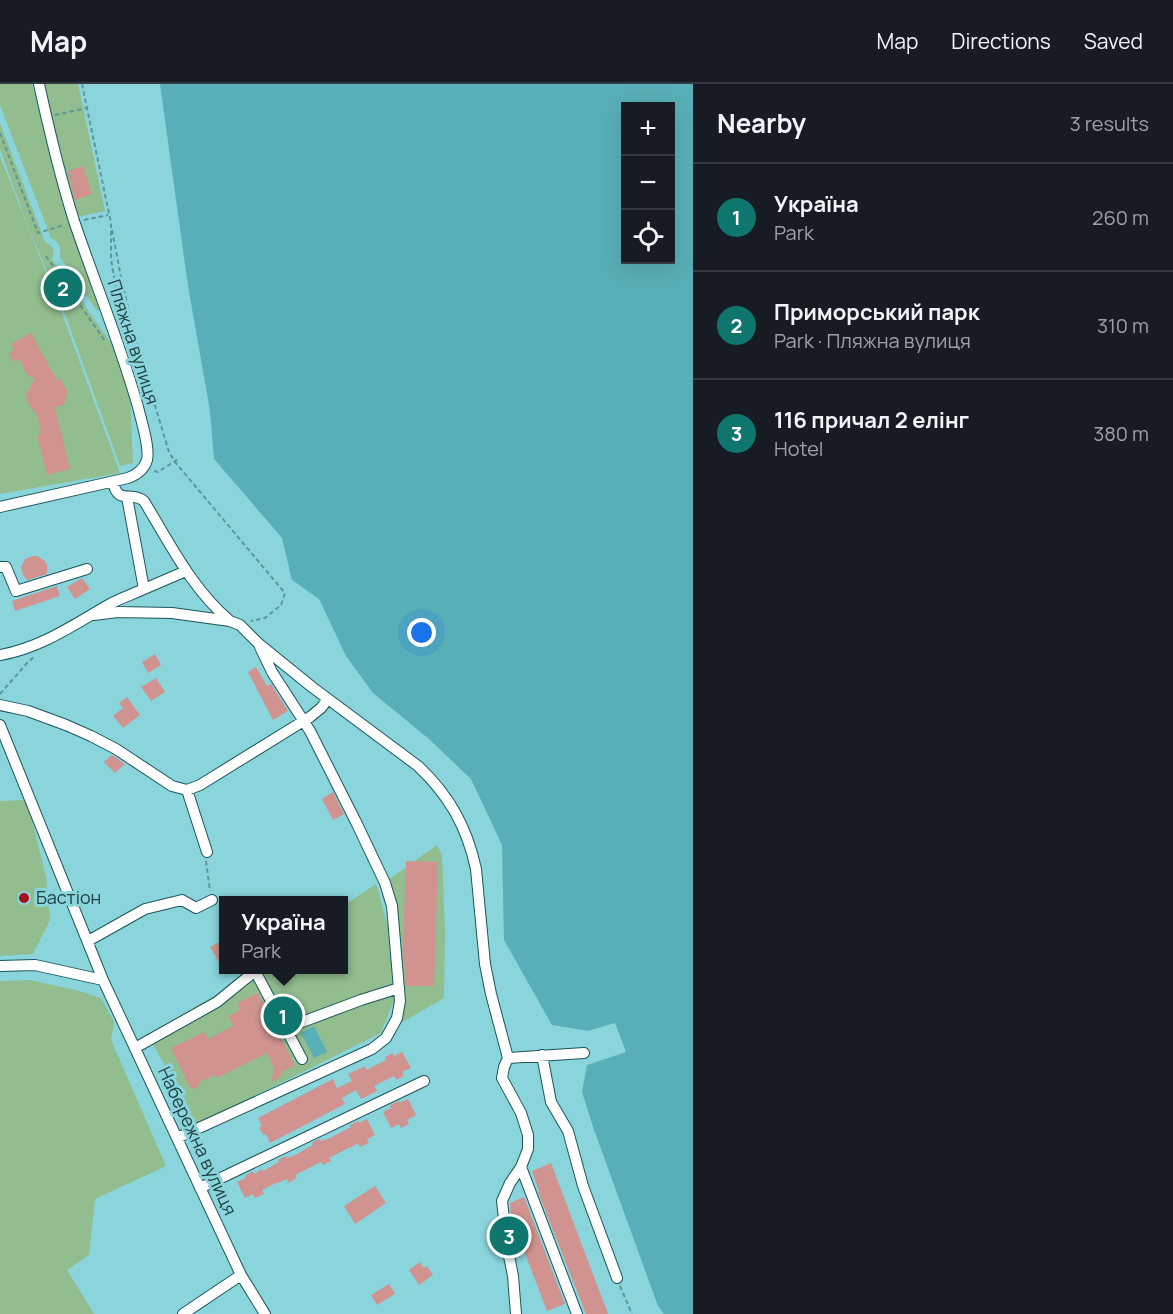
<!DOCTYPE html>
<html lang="en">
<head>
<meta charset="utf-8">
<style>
  body { margin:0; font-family:Manrope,sans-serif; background:#242831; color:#f1f3f6 }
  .controls { position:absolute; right:18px; top:18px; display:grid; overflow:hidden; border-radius:0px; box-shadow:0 6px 24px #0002 }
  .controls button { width:54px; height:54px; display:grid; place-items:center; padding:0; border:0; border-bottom:2px solid #363941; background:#171b24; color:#f1f3f6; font:30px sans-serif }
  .you { position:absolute; left:422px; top:549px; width:21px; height:21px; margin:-15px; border:4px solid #fff; border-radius:50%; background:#1a73e8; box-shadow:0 0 0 9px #1a73e833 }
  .badge { display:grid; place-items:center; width:39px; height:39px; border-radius:50%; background:#0f766e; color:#fff; font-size:20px; font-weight:700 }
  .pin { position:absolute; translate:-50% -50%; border:3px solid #fff; box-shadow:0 2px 6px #0006 }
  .popup { position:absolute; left:219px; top:812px; width:129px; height:78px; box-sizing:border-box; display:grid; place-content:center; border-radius:0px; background:#171b24; filter:drop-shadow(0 2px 4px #0005); font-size:20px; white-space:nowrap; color:#9ea1a6 }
  .popup b { font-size:22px; color:#f1f3f6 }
  .popup::after { content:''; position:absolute; left:50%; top:100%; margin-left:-12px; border:12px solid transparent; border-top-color:#171b24 }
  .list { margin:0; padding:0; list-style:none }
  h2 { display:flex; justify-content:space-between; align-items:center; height:78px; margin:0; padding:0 24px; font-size:26px }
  h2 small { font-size:20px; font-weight:400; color:#9ea1a6 }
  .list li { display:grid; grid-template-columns:39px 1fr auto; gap:18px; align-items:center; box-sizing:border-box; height:108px; padding:0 24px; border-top:2px solid #363941 }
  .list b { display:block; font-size:22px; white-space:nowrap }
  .list p { margin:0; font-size:20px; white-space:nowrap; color:#9ea1a6 }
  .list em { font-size:20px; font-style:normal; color:#9ea1a6 }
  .icon { flex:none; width:33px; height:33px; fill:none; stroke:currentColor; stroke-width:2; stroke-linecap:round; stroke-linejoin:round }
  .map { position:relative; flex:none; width:693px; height:1230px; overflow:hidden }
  header { display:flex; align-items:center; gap:36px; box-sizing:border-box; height:84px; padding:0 30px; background:#171b24; border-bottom:2px solid #363941 }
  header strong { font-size:28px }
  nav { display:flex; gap:33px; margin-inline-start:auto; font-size:21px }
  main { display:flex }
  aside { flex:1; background:#171b24 }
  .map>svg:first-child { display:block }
  .green { fill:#91bd8f }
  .water { fill:#59afb7; fill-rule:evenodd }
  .building { fill:#d0938f }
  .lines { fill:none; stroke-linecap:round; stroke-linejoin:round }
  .minor-casing { stroke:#1b555b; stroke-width:12 }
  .path { stroke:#5d959a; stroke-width:2; stroke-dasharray:4.5 3; stroke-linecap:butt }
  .minor { stroke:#fff; stroke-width:10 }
  .poi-dot { fill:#a70f21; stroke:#8ad5dc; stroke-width:2 }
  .labels { text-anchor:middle; stroke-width:6; stroke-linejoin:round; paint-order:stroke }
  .street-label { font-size:18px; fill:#203f42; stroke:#8ad5dc }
  .poi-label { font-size:18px; fill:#203f42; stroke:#8ad5dc; text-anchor:start }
</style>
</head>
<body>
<header>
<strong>Map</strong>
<nav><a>Map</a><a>Directions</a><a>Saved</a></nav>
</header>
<main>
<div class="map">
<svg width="693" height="1230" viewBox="0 0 693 1230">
  <rect width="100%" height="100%" fill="#8ad5dc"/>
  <path class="green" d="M0,0H32L68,132L99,225L97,227L60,173C61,164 59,157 51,154L0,21Z
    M41,0H78L105,127L76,133Z
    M0,39L45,158C54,162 55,166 52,175L111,259L130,312L133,379L120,382L66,233L27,140L0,65Z
    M0,72L63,232L120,389L0,410Z
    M27,716L46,793L50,836L33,870L0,872V717Z
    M437,761L442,771L445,848L444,914L401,939V879L388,796Z
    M376,800L388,843L394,916L381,949L196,1041L148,950L223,907L253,886H343V822Z
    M29,896L76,906L101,914L114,938L111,956L166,1082L95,1115L89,1171L67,1186L94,1230H0V897Z"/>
  <path class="water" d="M160,0H693V1230H664L658,1222L593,1043L582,1008L587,981L626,968L615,939L588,947L552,941L504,856L502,761L471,695L429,655L373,609L346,572L319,515L292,496L282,454L214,375L210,327L188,202ZM626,22H670V176H626Z
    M314,942L327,968L314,974L301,949Z"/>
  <path class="building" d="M83,82L92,110L75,116L68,87Z
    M31,249L57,296L61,295L67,307L66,315L64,321L55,323L70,385L47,391L37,351L41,350L37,331L29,321L26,310L35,295L27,291L19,275L14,278L9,269L14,266L11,260Z
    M33,472H37L45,477L47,481V490L27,496L23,491L21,483L25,475Z
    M82,494L90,505L75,515L67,503Z
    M57,502L60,512L15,527L12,517Z
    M155,570L161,581L148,589L142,578Z
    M256,583L267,602L271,600L288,627L273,636L248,588Z
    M156,594L165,608L151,617L141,603Z
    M127,613L140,631L123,644L113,632L123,624L119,619Z
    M112,671L125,680L115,689L104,678Z
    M333,708L344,730L333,736L322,715Z
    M406,777L438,778L434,902H406L403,865Z
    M223,856V885L210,863Z
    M258,909L295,982L281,988V992L271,998L274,985L267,969L217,994L215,991L200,998L197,1004L194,1005L190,1003L171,964L204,948L208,955L233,942L228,932L240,926L237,919Z
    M402,968L411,984L402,988L404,992L396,996L394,992L374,1002L377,1007L361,1015L356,1006L342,1014L345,1020L270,1059L266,1050L263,1051L259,1043L262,1042L258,1034L333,995L337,1004L352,997L348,990L365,982L366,986L386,976L385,973L393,969L394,972Z
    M408,1015L416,1031L407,1036L409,1040L401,1044L399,1040L391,1044L383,1028L391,1024L390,1021L399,1017L400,1019Z
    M367,1035L375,1051L367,1055L369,1059L360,1063L358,1059L350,1064V1063L329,1074L331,1077L323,1081L321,1078L295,1091L297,1094L288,1099L287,1095L278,1099V1098L262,1106L264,1110L255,1114L253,1110L245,1114L237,1098L246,1094L245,1092L253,1087L254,1090L262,1085L263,1087L279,1078L278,1076L286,1072L287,1074L295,1071L313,1061L312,1059L317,1056L320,1055L321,1057L330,1054L351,1043L350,1041L358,1037L359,1039Z
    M551,1079L608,1230H586L538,1108L539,1107L532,1087Z
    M375,1102L386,1119L355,1140L344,1122Z
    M524,1113L565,1220L547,1227L511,1133L510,1119Z
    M420,1178L424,1184L427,1182L433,1191L419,1201L409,1186Z
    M389,1200L395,1210L377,1221L371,1211Z"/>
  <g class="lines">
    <g class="minor-casing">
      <path id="minor" d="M113,398C118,422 131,406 144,417C170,460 192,505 230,537
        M0,423L128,394C136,391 144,386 147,376C150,363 141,336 138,323C120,259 95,199 74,137C60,92 49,46 39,0
        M0,483H6L16,507L87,485
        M144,505L186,487
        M94,531L118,528L172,529L230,537L240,541L259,560L312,603L418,682C449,711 467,743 476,785L485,880L491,910L508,974L504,983L502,994L521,1029L528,1051V1065L521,1083L577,1230
        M0,571C41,564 75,540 110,520C121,514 133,510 144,505L127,413
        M0,621L28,627L66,641L91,652L116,665L172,702L187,706L200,701L310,633L321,624L328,615
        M0,641L103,896L241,1191L265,1230
        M187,706L207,768
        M88,857L145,825L182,816L196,824L212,816
        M0,882L35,881L103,896
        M286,944L361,916L399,904
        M135,964L217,918L255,887L302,975
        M542,971L551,1018L568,1047L583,1102L617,1194
        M508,974L584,969
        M177,1054L372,965L386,954L397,934L400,917L392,822L385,799L356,738L310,647L272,588L260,563
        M200,1104L424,997
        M183,1230L241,1191
        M516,1230L513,1192L507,1162L502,1117L510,1099L521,1083"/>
    </g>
    <path class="path" d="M82,0L111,139V175L115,199L128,252
      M55,31L87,24
      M0,49L38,149L64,141
      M84,136L108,131
      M112,146L122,198L138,265L169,368L175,378L285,509L281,521L265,534L251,537
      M46,172L105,257
      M154,387L158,388L180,374
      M0,610L27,579L35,572
      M206,777L210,807
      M620,1202L632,1230"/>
    <use href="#minor" class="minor"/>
  </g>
  <circle class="poi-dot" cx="24" cy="814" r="6"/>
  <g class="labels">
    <g class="street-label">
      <text transform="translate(133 258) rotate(72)" y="6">Пляжна вулиця</text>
      <text transform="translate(197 1057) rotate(65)" y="6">Набережна вулиця</text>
    </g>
    <g class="poi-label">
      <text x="36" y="820">Бастіон</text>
    </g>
  </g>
</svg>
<div class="controls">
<button>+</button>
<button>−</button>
<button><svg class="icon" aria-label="locate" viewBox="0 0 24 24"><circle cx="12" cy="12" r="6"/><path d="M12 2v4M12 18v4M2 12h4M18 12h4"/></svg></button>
</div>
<div class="you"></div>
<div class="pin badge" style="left:283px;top:932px">1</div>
<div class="popup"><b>Україна</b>Park</div>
<div class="pin badge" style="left:63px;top:204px">2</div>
<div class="pin badge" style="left:509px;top:1152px">3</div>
</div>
<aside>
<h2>Nearby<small>3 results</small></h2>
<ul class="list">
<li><span class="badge">1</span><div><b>Україна</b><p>Park</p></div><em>260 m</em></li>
<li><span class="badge">2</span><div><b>Приморський парк</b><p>Park · Пляжна вулиця</p></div><em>310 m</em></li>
<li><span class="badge">3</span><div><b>116 причал 2 елінг</b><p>Hotel</p></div><em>380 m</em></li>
</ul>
</aside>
</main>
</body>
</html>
